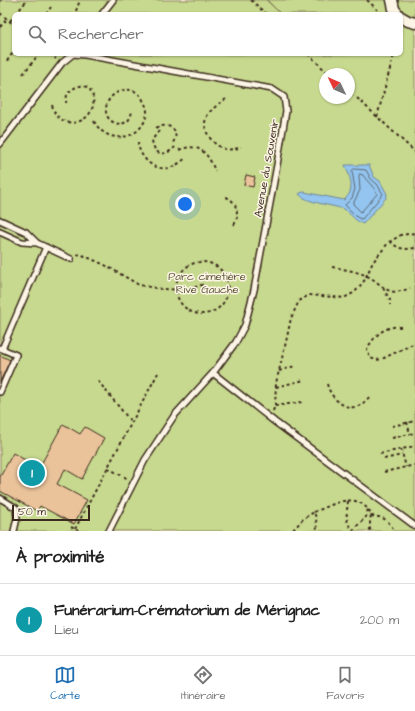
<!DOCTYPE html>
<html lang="fr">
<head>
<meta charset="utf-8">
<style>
  body { margin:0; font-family:"Architects Daughter",sans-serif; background:#f2f2f2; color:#222 }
  .compass { position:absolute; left:319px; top:68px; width:36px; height:36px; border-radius:50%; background:#fff; box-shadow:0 1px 3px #0004; rotate:314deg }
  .scale { position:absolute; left:12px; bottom:10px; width:78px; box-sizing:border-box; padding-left:4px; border:2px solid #3b2a1e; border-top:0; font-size:11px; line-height:14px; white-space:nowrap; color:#3b2a1e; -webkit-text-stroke:3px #fcf5e5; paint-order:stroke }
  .you { position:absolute; left:185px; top:204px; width:14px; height:14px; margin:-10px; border:3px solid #fff; border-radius:50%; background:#1a73e8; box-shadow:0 0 0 6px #1a73e833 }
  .badge { display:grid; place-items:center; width:26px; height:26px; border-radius:50%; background:#1f6fb2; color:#fff; font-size:13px; font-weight:700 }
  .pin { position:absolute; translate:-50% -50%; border:2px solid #fff; box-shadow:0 1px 4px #0006 }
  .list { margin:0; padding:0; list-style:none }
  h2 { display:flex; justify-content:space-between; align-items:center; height:52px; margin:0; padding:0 16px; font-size:17px }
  h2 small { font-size:13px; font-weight:400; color:#767676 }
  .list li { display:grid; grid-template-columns:26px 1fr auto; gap:12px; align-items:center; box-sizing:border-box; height:72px; padding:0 16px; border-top:1px solid #e0e0e0 }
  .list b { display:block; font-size:15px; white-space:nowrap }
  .list p { margin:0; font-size:13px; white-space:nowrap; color:#767676 }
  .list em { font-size:13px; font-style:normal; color:#767676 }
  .icon { flex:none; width:22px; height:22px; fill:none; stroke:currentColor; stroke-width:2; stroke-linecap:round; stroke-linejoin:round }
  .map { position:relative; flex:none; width:415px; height:531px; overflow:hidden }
  .search { position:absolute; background:#fff; box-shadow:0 1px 3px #0004; left:12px; right:12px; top:12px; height:44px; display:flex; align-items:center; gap:10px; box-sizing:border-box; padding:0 14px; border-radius:6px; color:#767676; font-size:15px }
  .sheet { height:124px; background:#fff }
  nav { display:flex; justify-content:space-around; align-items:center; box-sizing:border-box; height:56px; border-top:1px solid #e0e0e0; background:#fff; font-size:11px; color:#767676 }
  nav a { display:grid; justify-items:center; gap:2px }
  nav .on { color:#1f6fb2 }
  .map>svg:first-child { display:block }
  .green { fill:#c7d98e; stroke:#818256; fill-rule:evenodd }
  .water { fill:#93c5f0; stroke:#70879c }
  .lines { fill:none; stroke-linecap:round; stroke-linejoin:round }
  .shore { stroke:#5e6872; stroke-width:1 }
  .building { fill:#ebc39b; stroke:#3b2a1e }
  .service-casing { stroke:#3b2a1e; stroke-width:8 }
  .minor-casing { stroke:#3b2a1e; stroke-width:13 }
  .path { stroke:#3b2a1e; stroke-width:2; stroke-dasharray:3 3; stroke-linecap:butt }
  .service { stroke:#fcf5e5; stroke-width:5 }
  .minor { stroke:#fcf5e5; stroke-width:10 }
  .labels { text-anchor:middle; stroke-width:3; stroke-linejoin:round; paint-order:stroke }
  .street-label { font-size:11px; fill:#3b2a1e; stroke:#fcf5e5 }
  .park-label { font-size:11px; fill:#5e563a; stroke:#fcf5e5 }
</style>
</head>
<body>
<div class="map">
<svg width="415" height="531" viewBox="0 0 415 531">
  <rect width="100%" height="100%" fill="#f7e6cf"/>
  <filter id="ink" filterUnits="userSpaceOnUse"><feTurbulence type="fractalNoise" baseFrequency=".025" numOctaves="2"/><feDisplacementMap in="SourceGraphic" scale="8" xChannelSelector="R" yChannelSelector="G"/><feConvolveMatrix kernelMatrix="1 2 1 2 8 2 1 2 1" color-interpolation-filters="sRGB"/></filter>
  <g filter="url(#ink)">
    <path class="green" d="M0,0H266L281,14H14V54H401V14H281L267,0H415V531H0ZM325,74H349V98H325Z"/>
    <path class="water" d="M345,165H369L374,177L380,181L387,194L386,198L363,224C353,220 351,213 343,209C333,205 306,203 299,194L300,193L304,192L344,200C356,190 350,177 345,165Z"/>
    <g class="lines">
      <path class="shore" d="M354,169L366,170L371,179L377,184L383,194L362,219L358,218L345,205L352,198L355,189L352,171Z
        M360,174L363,175C367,182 374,186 377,194L361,212L353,204L360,190L359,176Z"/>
    </g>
    <path class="building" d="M246,175L255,177L253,187L244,185Z
      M0,355L10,360L0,382Z
      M63,424L80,434L85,427L104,438L82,479L65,469L57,484L87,500L74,524L40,506L37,511L0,491V477L13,453L39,468Z"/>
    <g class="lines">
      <g class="service-casing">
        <path id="service" d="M102,14L113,0
          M0,144L62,63L73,54L85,55L272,89L284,97L286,111L277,165L254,290L245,325L236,342L213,373L174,416L145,460L109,531
          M0,220L26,232L37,243L71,259
          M0,232L22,242L37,243
          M0,348L16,355L0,392
          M2,349L46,247
          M213,373L275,422L415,526
          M0,498L16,508L17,518L14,531"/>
      </g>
      <g class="minor-casing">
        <path id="minor" d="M392,0L394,9L398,14
          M401,17L408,21L415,23"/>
      </g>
      <path class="path" d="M251,0L266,14
        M367,0L382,14
        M0,1L1,0
        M76,11L80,0
        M0,13L14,25
        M16,14L27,0
        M46,14L51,7
        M10,21L14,16
        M0,27L7,19
        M50,54L56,59
        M308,54L329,74
        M7,61L14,51
        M23,74L39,54
        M349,92L354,96
        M357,98L415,152
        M226,99C220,103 211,109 207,116C200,129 213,146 225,149C230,150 236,149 241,147
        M52,105C54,114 59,120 68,122C72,123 76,123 80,121C105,111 92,68 67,94L66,103
        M377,117L394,54
        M94,121C107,147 144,140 147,112C147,107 145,104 143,100C134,80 104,92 106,112C107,121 118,127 126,122C130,120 131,115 132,112
        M156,128C169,121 182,131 172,144
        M159,131L152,140C154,156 165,157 175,147
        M138,142C139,158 155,173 172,167C177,165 182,161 186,158
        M179,150C199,142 208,153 215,171
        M226,197C237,201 240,215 234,225
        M390,241C397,249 405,250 415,248
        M77,255L80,254L105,265L139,285L162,289L186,290L205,284
        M176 288a26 26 0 1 1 52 0a26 26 0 1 1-52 0Z
        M332,267C343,269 355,271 365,275C384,283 385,299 410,288
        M383,288L390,300V305
        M401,327C385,325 374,336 367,349L370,358L377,360L384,358L415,343
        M279,371L295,366
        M98,381L132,423
        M327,384C332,403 354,418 369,397
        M276,387L304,380
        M275,406L302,402
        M273,411L275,406L276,383L286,342L291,318L299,301L309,295L344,298L355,292L364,281L373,262L389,242L401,235L415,233
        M407,422L410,434L415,433
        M392,426L415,421
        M392,438L410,434
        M401,449L406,467
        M380,454L415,446
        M384,459L402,455
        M108,468L128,479
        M384,472L415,465
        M348,501C347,512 344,522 353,530L366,517L368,509
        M314,512C335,504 355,490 371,513L370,523V531
        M371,516C384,517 387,519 394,530
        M71,527L79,531
        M75,529L158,373
        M293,530L304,518L314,512L316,518L317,531"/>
      <use href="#service" class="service"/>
      <use href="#minor" class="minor"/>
    </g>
  </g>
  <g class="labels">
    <g class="street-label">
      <text transform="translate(266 168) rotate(-80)" y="4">Avenue du Souvenir</text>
    </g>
    <g class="park-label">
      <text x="207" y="280">Parc cimetière<tspan x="207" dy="13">Rive Gauche</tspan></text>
    </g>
  </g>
</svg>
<svg class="compass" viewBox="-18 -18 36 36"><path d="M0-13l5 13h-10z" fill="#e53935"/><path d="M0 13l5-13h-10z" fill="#767676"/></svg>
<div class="scale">50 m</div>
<div class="you"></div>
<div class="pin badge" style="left:32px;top:473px;background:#0f9aa8">1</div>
<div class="search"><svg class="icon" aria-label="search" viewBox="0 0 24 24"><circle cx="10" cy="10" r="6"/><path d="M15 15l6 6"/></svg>Rechercher</div>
</div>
<section class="sheet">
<h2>À proximité<small></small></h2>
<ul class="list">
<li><span class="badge" style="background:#0f9aa8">1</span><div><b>Funérarium-Crématorium de Mérignac</b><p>Lieu</p></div><em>200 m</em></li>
</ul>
</section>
<nav>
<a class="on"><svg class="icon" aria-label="map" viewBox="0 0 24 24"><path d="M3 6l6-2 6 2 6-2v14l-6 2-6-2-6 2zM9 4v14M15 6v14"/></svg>Carte</a>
<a><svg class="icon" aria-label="directions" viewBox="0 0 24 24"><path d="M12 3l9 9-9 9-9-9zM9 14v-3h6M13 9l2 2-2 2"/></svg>Itinéraire</a>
<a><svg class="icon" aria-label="saved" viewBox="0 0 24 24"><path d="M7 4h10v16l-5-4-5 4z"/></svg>Favoris</a>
</nav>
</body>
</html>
